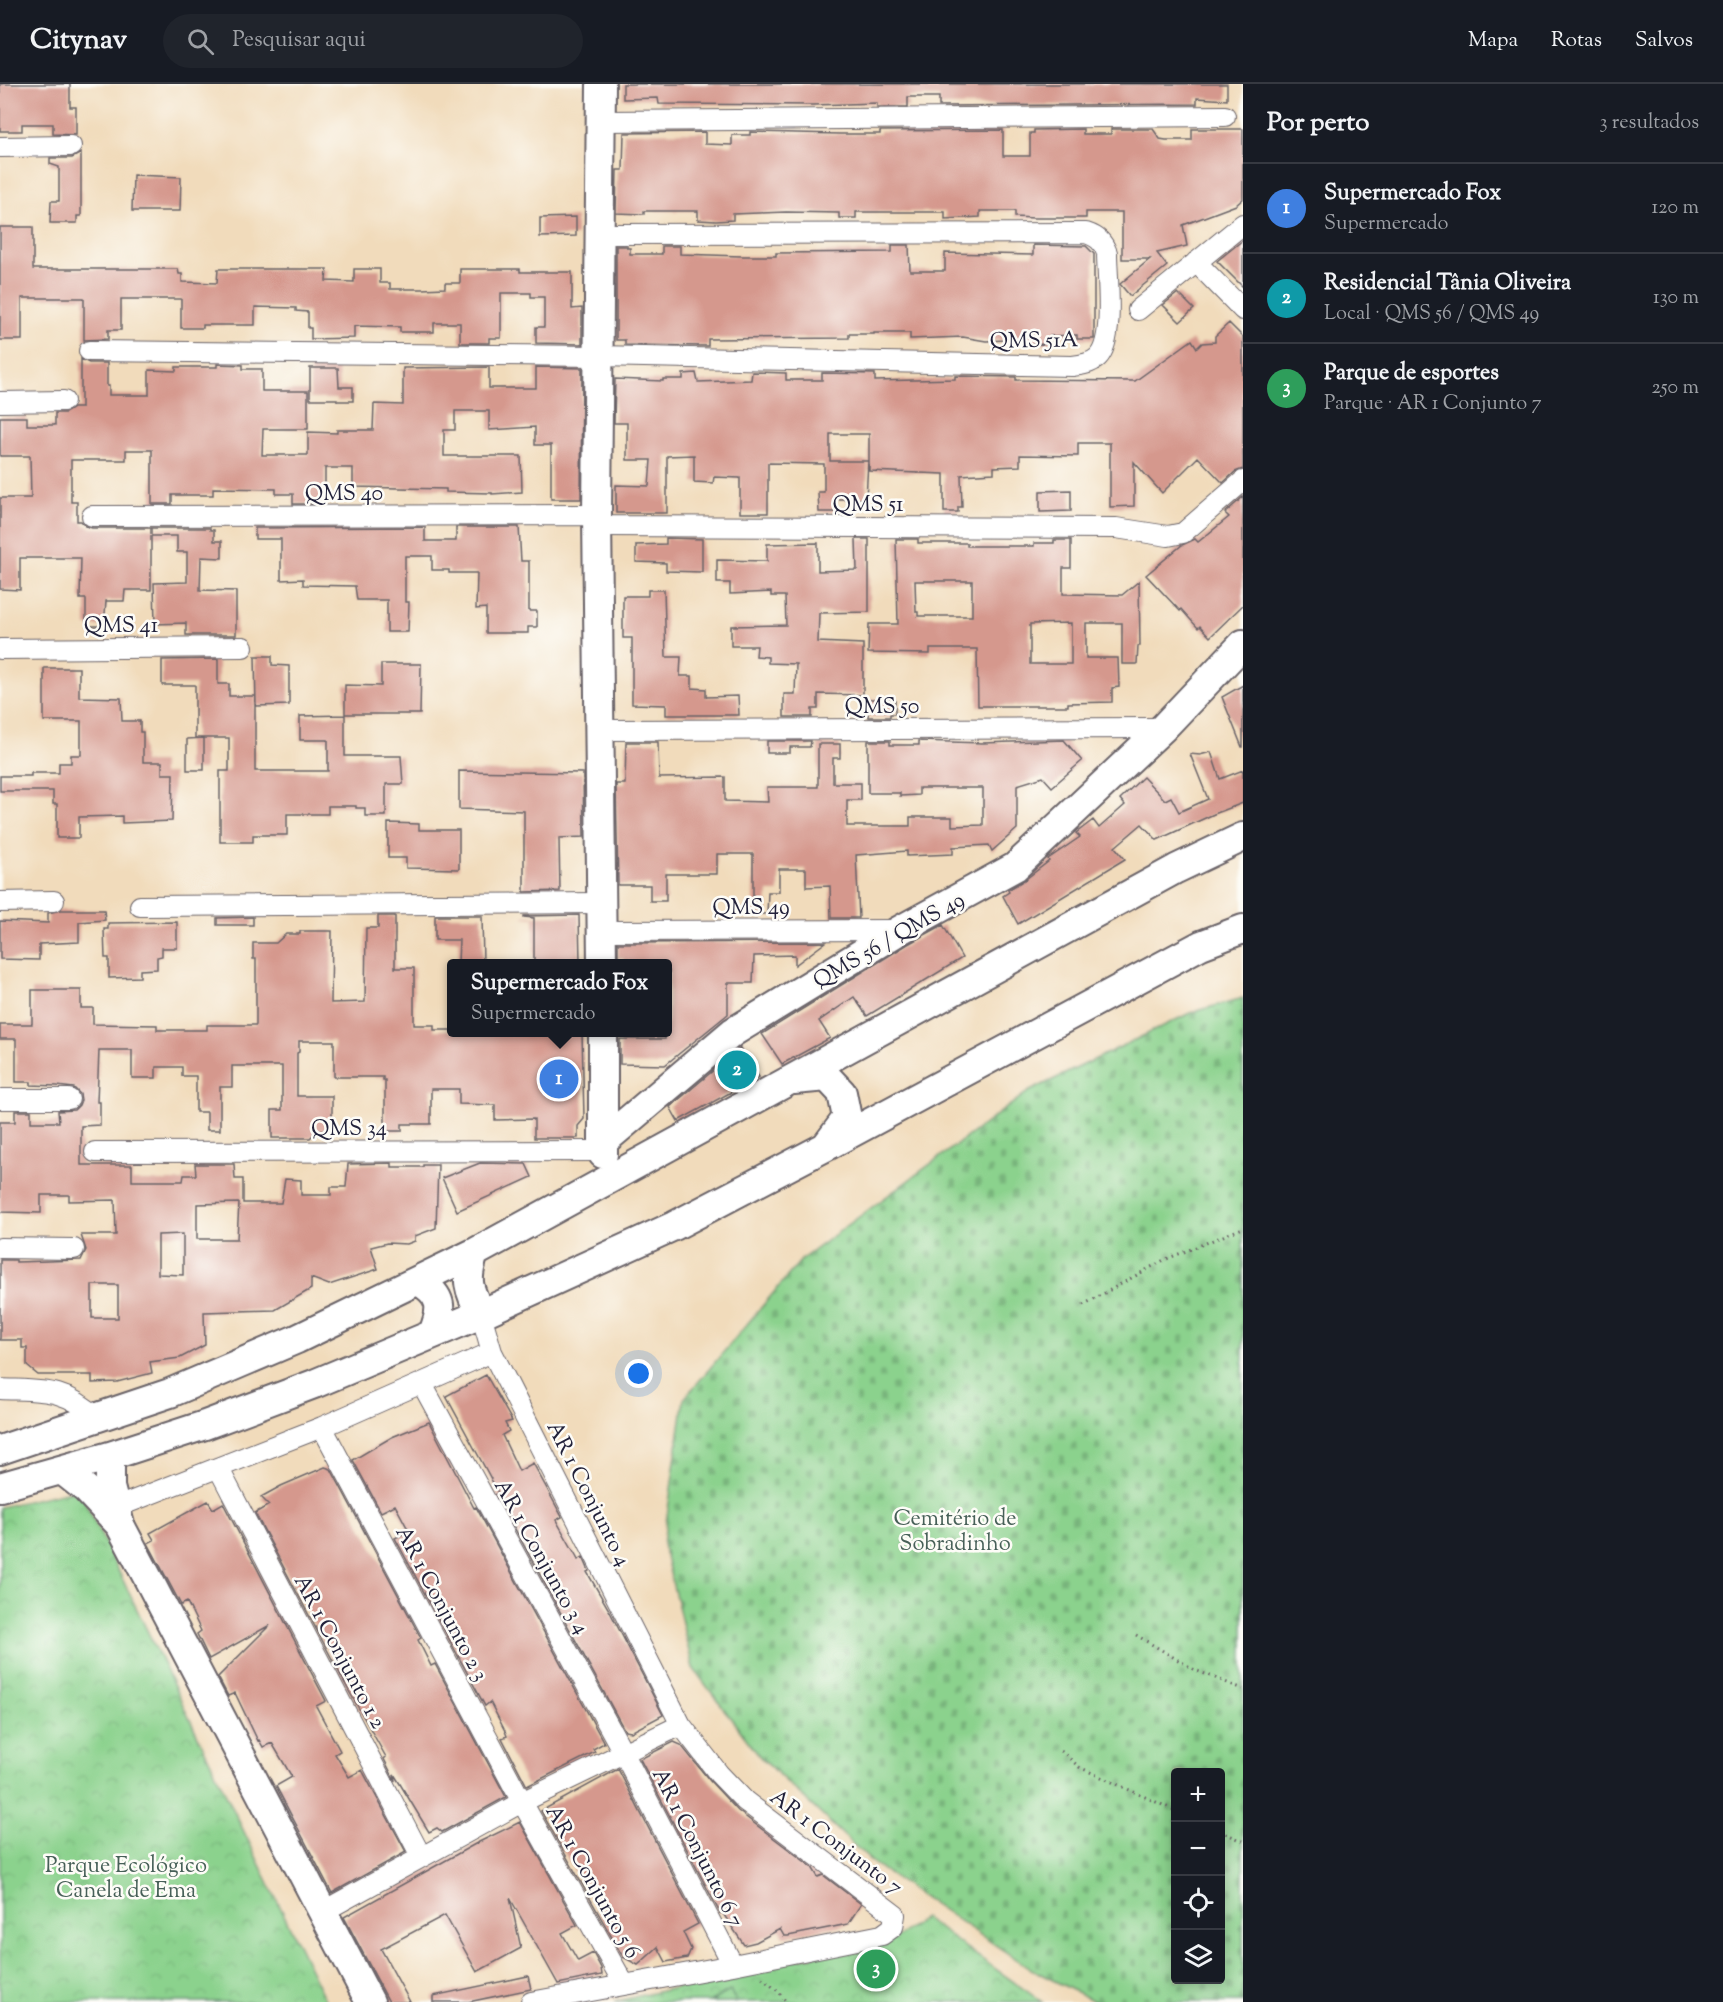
<!DOCTYPE html>
<html lang="pt">
<head>
<meta charset="utf-8">
<style>
  body { margin:0; font-family:"Sorts Mill Goudy",serif; background:#20242c; color:#f1f3f6 }
  .controls { position:absolute; right:18px; bottom:18px; display:grid; overflow:hidden; border-radius:6px; box-shadow:0 3px 15px #0003 }
  .controls button { width:54px; height:54px; display:grid; place-items:center; padding:0; border:0; border-bottom:2px solid #363941; background:#171b24; color:#f1f3f6; font:30px sans-serif }
  .you { position:absolute; left:639px; top:1290px; width:21px; height:21px; margin:-15px; border:4px solid #fff; border-radius:50%; background:#1a73e8; box-shadow:0 0 0 9px #1a73e833 }
  .badge { display:grid; place-items:center; width:39px; height:39px; border-radius:50%; background:#d93025; color:#fff; font-size:20px; font-weight:700 }
  .pin { position:absolute; translate:-50% -50%; border:3px solid #fff; box-shadow:0 2px 6px #0006 }
  .popup { position:absolute; left:447px; top:875px; width:225px; height:78px; box-sizing:border-box; display:grid; place-content:center; border-radius:6px; background:#171b24; filter:drop-shadow(0 2px 4px #0005); font-size:20px; white-space:nowrap; color:#9ea1a6 }
  .popup b { font-size:22px; color:#f1f3f6 }
  .popup::after { content:''; position:absolute; left:50%; top:100%; margin-left:-12px; border:12px solid transparent; border-top-color:#171b24 }
  .list { margin:0; padding:0; list-style:none }
  h2 { display:flex; justify-content:space-between; align-items:center; height:78px; margin:0; padding:0 24px; font-size:26px }
  h2 small { font-size:20px; font-weight:400; color:#9ea1a6 }
  .list li { display:grid; grid-template-columns:39px 1fr auto; gap:18px; align-items:center; box-sizing:border-box; height:90px; padding:0 24px; border-top:2px solid #363941 }
  .list b { display:block; font-size:22px; white-space:nowrap }
  .list p { margin:0; font-size:20px; white-space:nowrap; color:#9ea1a6 }
  .list em { font-size:20px; font-style:normal; color:#9ea1a6 }
  .icon { flex:none; width:33px; height:33px; fill:none; stroke:currentColor; stroke-width:2; stroke-linecap:round; stroke-linejoin:round }
  .map { position:relative; flex:none; width:1243px; height:1918px; overflow:hidden }
  header { display:flex; align-items:center; gap:36px; box-sizing:border-box; height:84px; padding:0 30px; background:#171b24; border-bottom:2px solid #363941 }
  header strong { font-size:28px }
  nav { display:flex; gap:33px; margin-inline-start:auto; font-size:21px }
  .search { width:420px; height:54px; background:#20242c; display:flex; align-items:center; gap:15px; box-sizing:border-box; padding:0 21px; border-radius:33px; color:#9ea1a6; font-size:22px }
  main { display:flex }
  aside { flex:1; background:#171b24 }
  .map>svg:first-child { display:block }
  .cemetery { fill:url(#cemetery-stones); stroke:#567a64; stroke-width:1.5; fill-rule:evenodd }
  .park { fill:url(#park-crowns); stroke:#567a64; stroke-width:1.5 }
  .garden { fill:#8bd28d; stroke:#567a64; stroke-width:1.5 }
  .building { fill:#d5988d; fill-rule:evenodd }
  .lines { fill:none; stroke-linecap:round; stroke-linejoin:round }
  .street-casing { stroke:#6a6368; stroke-width:22 }
  .secondary-casing { stroke:#6a6368; stroke-width:32 }
  .path { stroke:#6a6368; stroke-width:3; stroke-dasharray:1.5 4.5; stroke-linecap:butt }
  .street { stroke:#fff; stroke-width:20 }
  .secondary { stroke:#fff; stroke-width:28 }
  .labels { text-anchor:middle; stroke-width:5; stroke-linejoin:round; paint-order:stroke }
  .street-label { font-size:22px; fill:#22223b; stroke:#fdfcf7 }
  .park-label { font-size:22px; fill:#476058; stroke:#fdfcf7 }
</style>
</head>
<body>
<header>
<strong>Citynav</strong>
<div class="search"><svg class="icon" aria-label="search" viewBox="0 0 24 24"><circle cx="10" cy="10" r="6"/><path d="M15 15l6 6"/></svg>Pesquisar aqui</div>
<nav><a>Mapa</a><a>Rotas</a><a>Salvos</a></nav>
</header>
<main>
<div class="map">
<svg width="1243" height="1918" viewBox="0 0 1243 1918">
  <defs>
    <pattern id="cemetery-stones" width="16" height="16" patternUnits="userSpaceOnUse" patternTransform="scale(1.5)"><rect width="16" height="16" fill="#8bd28d"/><path d="M2 7V4a2 2 0 0 1 4 0v3zM10 15v-3a2 2 0 0 1 4 0v3z" fill="#78b47b"/></pattern>
    <pattern id="park-crowns" width="20" height="18" patternUnits="userSpaceOnUse" patternTransform="scale(1.5)"><rect width="20" height="18" fill="#8bd28d"/><path d="M2 6a3 3 0 1 1 6 0M12 15a3 3 0 1 1 6 0" fill="none" stroke="#78b47b"/></pattern>
  </defs>
  <rect width="100%" height="100%" fill="#fdfcf7"/>
  <filter id="ink" filterUnits="userSpaceOnUse"><feTurbulence type="fractalNoise" baseFrequency=".0167" numOctaves="2"/><feDisplacementMap in="SourceGraphic" scale="12" xChannelSelector="R" yChannelSelector="G"/><feConvolveMatrix kernelMatrix="1 2 1 2 8 2 1 2 1" color-interpolation-filters="sRGB"/></filter>
  <filter id="wash" filterUnits="userSpaceOnUse"><feTurbulence type="fractalNoise" baseFrequency=".008" numOctaves="4" result="noise"/><feDisplacementMap in="SourceGraphic" scale="24" xChannelSelector="R" yChannelSelector="G"/><feGaussianBlur stdDeviation="1.35" result="paint"/><feColorMatrix in="noise" values="0 0 0 0 0 0 0 0 0 0 0 0 0 0 0 0 0 1.4 0 .05"/><feComposite in="paint" operator="in"/></filter>
  <g filter="url(#wash)">
    <rect width="100%" height="100%" fill="#f1dbbb"/>
    <path class="cemetery" d="M1243,914V1918H1096L1033,1886L874,1780L760,1673L693,1584L663,1460L684,1315L802,1175L1028,1008L1190,929ZM1176,1688H1220V1896H1176Z"/>
    <path class="park" d="M79,1405L326,1918H0V1423Z
      M924,1834L1042,1918H614L898,1852Z"/>
    <path class="garden" d="M730,1907L737,1918H709Z"/>
    <g id="blocks">
      <path class="building" d="M0,0H70V23H76V51L53,50V40H22V47H0Z
        M623,0H1227V16L1197,14V20L939,22V13H908V23H877V19L813,21L659,20L658,14L623,15Z
        M1083,45V50H1111V45H1153L1160,55L1166,56H1192V45H1243V115L1236,121L1183,141L1187,162L1157,169L1167,182L1130,212L1120,200L1150,175H1122V128H1086V134H1034L1015,133V127H980V133L945,135V128H856V134H839V129L786,128L733,130V136L716,137L698,136V127H644V130L616,129L617,86H623L624,49L705,48V60L732,61V51H750V48L840,50H880V47L1003,46V72H1030V49H1034V46Z
        M81,69V132H77V139H50L51,117H59V83L50,80V74H72Z
        M133,91L181,93L180,127H132Z
        M576,133V152L540,153V134Z
        M0,143H33V185H178L179,190H182V198L217,199L218,185H327L326,197L354,198V185H380V199H390V205H422L445,204V199H460V185H520V188H572V225L582,224V260L536,259V243H544V213H531V209H501V254H489V259H460V239H434V248H400V243L354,242V254L311,255V244H308V228L296,227V224L255,223V241H203V244H181V215H121V246H108V255L84,256V214H22V256H0Z
        M1243,156V203L1217,177Z
        M892,161H909L910,187H945V169L1033,171V161L1086,162L1094,170V255H1077V251L1050,252V260L1006,261V256L986,257L963,253L910,255V249H874V250H849V254L708,255V262L625,261V256H616V162H627V164H630V170H662V162H680V170L741,172H776V169L892,168Z
        M1178,209L1194,225L1180,238L1163,221Z
        M1229,239L1243,253V385L1235,388L1223,399L1198,373L1162,409L1134,378V422L1110,423V359H1078V372L1020,371V382L994,383V389L961,391L962,423H958V428H944V390L869,387V350H830V377H868L866,415H836L835,428H819L818,408H824V380L768,379V429H740V394L714,393L713,399L694,398V371L667,372V429H616V401L649,402L651,376H627V339H614L615,295L663,297V295H683V290L696,289L698,298L751,296L752,288L786,289V296H822V289L875,290V297L955,295V292L1016,293V296L1135,297L1192,256L1197,264L1202,259L1215,258V252Z
        M81,275L89,279H107V302H109V311H149V286L176,287V283H217V280L243,281V285H262V307H308V345H263L262,371H308V348L337,349V346H373L374,320L403,321V284L489,283V304H536V283L582,284L581,415H551V361H535V343L489,346V327H455V346H444V372H521L522,408L492,410V409L446,408V405L353,403V384H325V420H293V410H276V405L213,404V411H172V420H152V366H126V376H71V418H77V437H81L86,442L92,444H151V450V444H210V446H214V457H222V474L201,473L200,506L236,507V551H186V539L155,540L154,499L187,498V468H177V452H151V506H125L124,517H106L104,542H86V515H80L81,474H20V506L0,505V414H31L30,372H0V333H27V341H55V329H65L73,324H81Z
        M310,284H338L339,303H353V317H337V315H310Z
        M1071,406V427L1040,428V407Z
        M1243,413V521L1210,553L1200,542L1198,544L1181,525L1180,527L1146,491L1182,461L1195,455L1198,458L1229,433L1225,429Z
        M425,443V457H456V443H519L521,477H529V527H537V543H528V549H486V524L476,525L477,489H449V486H432V472H405V518H409L408,548H387V516H357L355,502L303,501V495L281,496V455H255V444Z
        M666,454L702,455V488L666,487V479L636,478V461L666,460Z
        M856,455H869V528L819,529L818,558L863,560V611L818,610V625H812V633H784V610H795L796,580L768,579V573L756,572L757,562H731V542L786,541L785,512H771V508L730,510V499H717V476L767,477V460L818,459V487L857,486Z
        M896,455H918V459H967V462H1034V459H1054V456H1071V484H1063V510L1122,511L1139,497L1140,562H1138L1137,580H1122V539H1086V574H1118L1119,603L1112,604V618L1068,619V622H978L977,565H930V570L868,569L869,540H898ZM915,497H972V532H918V528H916ZM1071,539V580H1030V540Z
        M648,506H664L666,573H681L680,592H692V604L706,605V613L738,612L739,631H666V621L632,620V554H623V512H648Z
        M255,572H272V581L289,582V621L256,622Z
        M218,575V600H229V612H255V687H328V656H300V632L345,631V672H401L403,700H386V732H365V724H356V722H328V730H287V751H253V758H220V687H229V654H195V601H162V576Z
        M381,580H421L420,630H345V601L381,602Z
        M44,584H79V613L121,614L122,637H140V648H143V678H162V690H173L172,737L122,739V732L79,733V754H57V720H53V707H0V692H31V689H59V679H71V671H81V637H44Z
        M1243,601V663H1242L1222,613Z
        M868,615H895V630H890V633H868Z
        M204,654V686H187V655Z
        M1064,656L1082,677L1052,703L1043,693L1017,701V745L992,767L989,761L953,763V770L907,772V767L856,771L859,834H831L830,802L806,803V785H779V808H768L767,830H753V770H717V790H666V817H650V801H618L616,700H625L626,658H658L659,694L725,693V717L768,718L767,703H818V660H840V674H833V699H861V716H847V742H910V733H952V742L983,741V704H919V711L900,712V709H868V657H890V661H919V657L983,659Z
        M767,657H811L810,663H790V669H767Z
        M1211,668L1220,695L1243,686V719L1214,730L1157,756L1142,740L1115,763L1125,775L1018,840L1003,812L1009,808L1008,806L1026,795L1049,777L1048,775L1080,753L1076,749L1093,736L1099,744L1125,721L1120,715L1143,693L1165,716L1171,713L1179,728L1208,715L1190,670L1200,671Z
        M459,687L583,689L584,753L559,754L560,807L524,808V727L459,725Z
        M388,739L419,740V746H459V785L406,784V774H388Z
        M61,826H104L105,836L79,838V858L39,860V876L0,875V837L48,839V829Z
        M579,831L580,879H534V834L524,833V832Z
        M378,832H395V884H414V941H434V946H451V948H582L584,1035L578,1042V1054H534V1035L495,1036V1021L459,1020V1005H431V1040H402V1047H385V996H383V993H334V957H299V968L297,969V1012H332V1046L317,1047L310,1054H272V1026H282V982H232V1003H220V1046H207V1028H196V992H182V983H156V994H132V966H99L97,1018H100V1041L81,1042V1081H132V1097H183L184,1091H196L195,1080H234L235,1095H243V1119H281L285,1095L301,1096V1111H331V1103H346L348,1080L392,1079V1083H423V1081H438L436,1144L415,1152V1157L407,1160L387,1159L371,1163L378,1185L329,1201L311,1194V1205L275,1226L204,1228L205,1261L180,1274L150,1278L152,1289L117,1298L92,1299V1291H38L27,1282V1264H22V1256H0V1176H16V1178L81,1176L86,1166L81,1151H116L115,1116L69,1117V1111H41V1129L0,1128V1038H15V1027H31V1038H59L58,1027L74,1026L79,1021L81,1016L80,1010L74,1004L57,1002L31,1001V998H16V955H0V940H32V906H81V924H93V940L157,941V946H207V941H256V875H253V859H276L286,850H300V847H332L331,919L365,918L366,844H378ZM239,1119L237,1155H197V1120ZM183,1150V1191L158,1190V1151ZM92,1201H118V1234H92Z
        M435,832H482L483,879H458L459,856H435Z
        M253,833V841H217V834Z
        M177,838V864H162V872L157,873V885L140,886V893L109,894V874H105L104,845H108V839Z
        M943,841L962,874L867,932L854,913L819,937L830,954L782,980L762,950L908,860Z
        M826,858L795,881V871L754,872L753,899H728V930L665,981L620,980V955H665L668,935L669,887H667V879H623V874H618V859Z
        M740,964L759,993L678,1037L670,1023Z
        M480,1079L526,1080L532,1093L457,1127L442,1094Z
        M486,1291L512,1337L505,1339L509,1347L502,1351L519,1387L533,1379L562,1433L556,1436L577,1473L578,1476L583,1473L589,1487L587,1488L609,1526L663,1631L631,1648L625,1647L496,1410L498,1409L490,1393L446,1312Z
        M429,1338L474,1424L476,1423L604,1659L593,1665L595,1668L527,1702L502,1654L507,1652L505,1647L490,1618L485,1622L395,1454L409,1447L395,1421L381,1428L353,1376L392,1353Z
        M325,1383L331,1385L421,1554L418,1556L431,1582L435,1580L506,1713L442,1748L437,1744L429,1748L394,1690L395,1697L384,1675L386,1673L349,1607L255,1429L269,1421L261,1413L281,1402Z
        M208,1417L213,1425L223,1419L326,1617L316,1622L340,1667L335,1670L349,1693L362,1686L406,1768L332,1809L276,1702L292,1693L272,1659L263,1663L259,1656L258,1657L235,1609L228,1612L218,1593L270,1541L209,1575L197,1550L201,1547L187,1518L181,1521L148,1459L154,1456L150,1449Z
        M674,1658L681,1661L710,1697L738,1727L812,1783L818,1793L823,1791L861,1820L848,1840L788,1852H784L780,1845L756,1858L744,1861L722,1828L720,1829L640,1675Z
        M618,1685L698,1840L683,1848L691,1865L687,1874L666,1878L658,1863L638,1881L623,1873L541,1727Z
        M520,1738L577,1841L562,1849L578,1877L593,1869L601,1884L602,1891L558,1900L510,1814L521,1864L477,1888L445,1831L381,1865L410,1918H389L344,1833L477,1759Z
        M528,1892L531,1905L468,1918H433V1912Z"/>
    </g>
  </g>
  <g filter="url(#ink)">
    <use href="#blocks" fill-opacity="0" stroke="#6a6368" stroke-width="1.5"/>
    <g class="lines">
      <g class="street-casing">
        <path id="street" d="M602,37L1225,32
          M0,63L71,62
          M1196,178L1243,226
          M1138,226L1243,140
          M89,267L598,272L1072,282C1081,281 1091,280 1098,273C1115,255 1107,193 1107,169C1103,158 1098,153 1086,149L599,150
          M0,318L64,317
          M92,432L597,431
          M598,442L1116,444L1168,452L1183,449L1243,397
          M0,565L243,563
          M600,646L1163,644
          M0,818L54,817
          M140,822L602,819
          M602,847L898,846
          M0,1015H69
          M95,1068L604,1067
          M0,1164L74,1165
          M481,1230L492,1268L681,1641L719,1690L745,1717L895,1831L893,1843L882,1851L733,1881L531,1918
          M422,1300L623,1668L733,1881
          M0,1305C41,1307 65,1303 97,1334
          M322,1343L522,1718L624,1900
          M219,1385L421,1772
          M107,1427L322,1343L492,1268
          M322,1828L522,1718L681,1641"/>
      </g>
      <g class="secondary-casing">
        <path id="secondary" d="M601,0L597,431L602,880
          M794,996L827,993L842,1009L847,1034L826,1062
          M604,1057L733,948L900,846L1015,783L1163,644L1243,560
          M603,1070V948
          M474,1169C465,1197 468,1204 481,1230
          M419,1197C443,1212 443,1224 433,1249
          M0,1366L170,1309L297,1255L474,1169L1176,785L1243,753
          M110,1372V1403L120,1441L370,1918
          M62,1386L86,1405L118,1439
          M0,1403L110,1372L205,1341L314,1300L481,1230L674,1142L825,1063L1201,861L1243,845"/>
      </g>
      <path class="path" d="M1083,1221L1164,1176L1243,1144
        M1136,1551L1195,1586L1243,1605
        M1061,1667L1079,1683L1176,1727
        M1220,1747L1243,1757
        M762,1894L779,1908L786,1918"/>
      <use href="#street" class="street"/>
      <use href="#secondary" class="secondary"/>
    </g>
  </g>
  <g class="labels">
    <g class="street-label">
      <text transform="translate(1034 255) rotate(-1)" y="8">QMS 51A</text>
      <text x="344" y="416">QMS 40</text>
      <text x="868" y="427">QMS 51</text>
      <text x="121" y="548">QMS 41</text>
      <text x="882" y="629">QMS 50</text>
      <text x="751" y="830">QMS 49</text>
      <text transform="translate(888 855) rotate(-30)" y="8">QMS 56 / QMS 49</text>
      <text x="349" y="1051">QMS 34</text>
      <text transform="translate(590 1409) rotate(63)" y="8">AR 1 Conjunto 4</text>
      <text transform="translate(543 1472) rotate(61)" y="8">AR 1 Conjunto 3 4</text>
      <text transform="translate(443 1519) rotate(62)" y="8">AR 1 Conjunto 2 3</text>
      <text transform="translate(341 1567) rotate(62)" y="8">AR 1 Conjunto 1 2</text>
      <text transform="translate(837 1757) rotate(37)" y="8">AR 1 Conjunto 7</text>
      <text transform="translate(699 1763) rotate(63)" y="8">AR 1 Conjunto 6 7</text>
      <text transform="translate(594 1797) rotate(61)" y="8">AR 1 Conjunto 5 6</text>
    </g>
    <g class="park-label">
      <text x="955" y="1441">Cemitério de<tspan x="955" dy="25">Sobradinho</tspan></text>
      <text x="126" y="1788">Parque Ecológico<tspan x="126" dy="25">Canela de Ema</tspan></text>
    </g>
  </g>
</svg>
<div class="controls">
<button>+</button>
<button>−</button>
<button><svg class="icon" aria-label="locate" viewBox="0 0 24 24"><circle cx="12" cy="12" r="6"/><path d="M12 2v4M12 18v4M2 12h4M18 12h4"/></svg></button>
<button><svg class="icon" aria-label="layers" viewBox="0 0 24 24"><path d="M12 4l9 5-9 5-9-5zM3 14l9 5 9-5"/></svg></button>
</div>
<div class="you"></div>
<div class="pin badge" style="left:559px;top:995px;background:#3f7fe0">1</div>
<div class="popup"><b>Supermercado Fox</b>Supermercado</div>
<div class="pin badge" style="left:737px;top:986px;background:#0f9aa8">2</div>
<div class="pin badge" style="left:876px;top:1885px;background:#2e9e5b">3</div>
</div>
<aside>
<h2>Por perto<small>3 resultados</small></h2>
<ul class="list">
<li><span class="badge" style="background:#3f7fe0">1</span><div><b>Supermercado Fox</b><p>Supermercado</p></div><em>120 m</em></li>
<li><span class="badge" style="background:#0f9aa8">2</span><div><b>Residencial Tânia Oliveira</b><p>Local · QMS 56 / QMS 49</p></div><em>130 m</em></li>
<li><span class="badge" style="background:#2e9e5b">3</span><div><b>Parque de esportes</b><p>Parque · AR 1 Conjunto 7</p></div><em>250 m</em></li>
</ul>
</aside>
</main>
</body>
</html>
